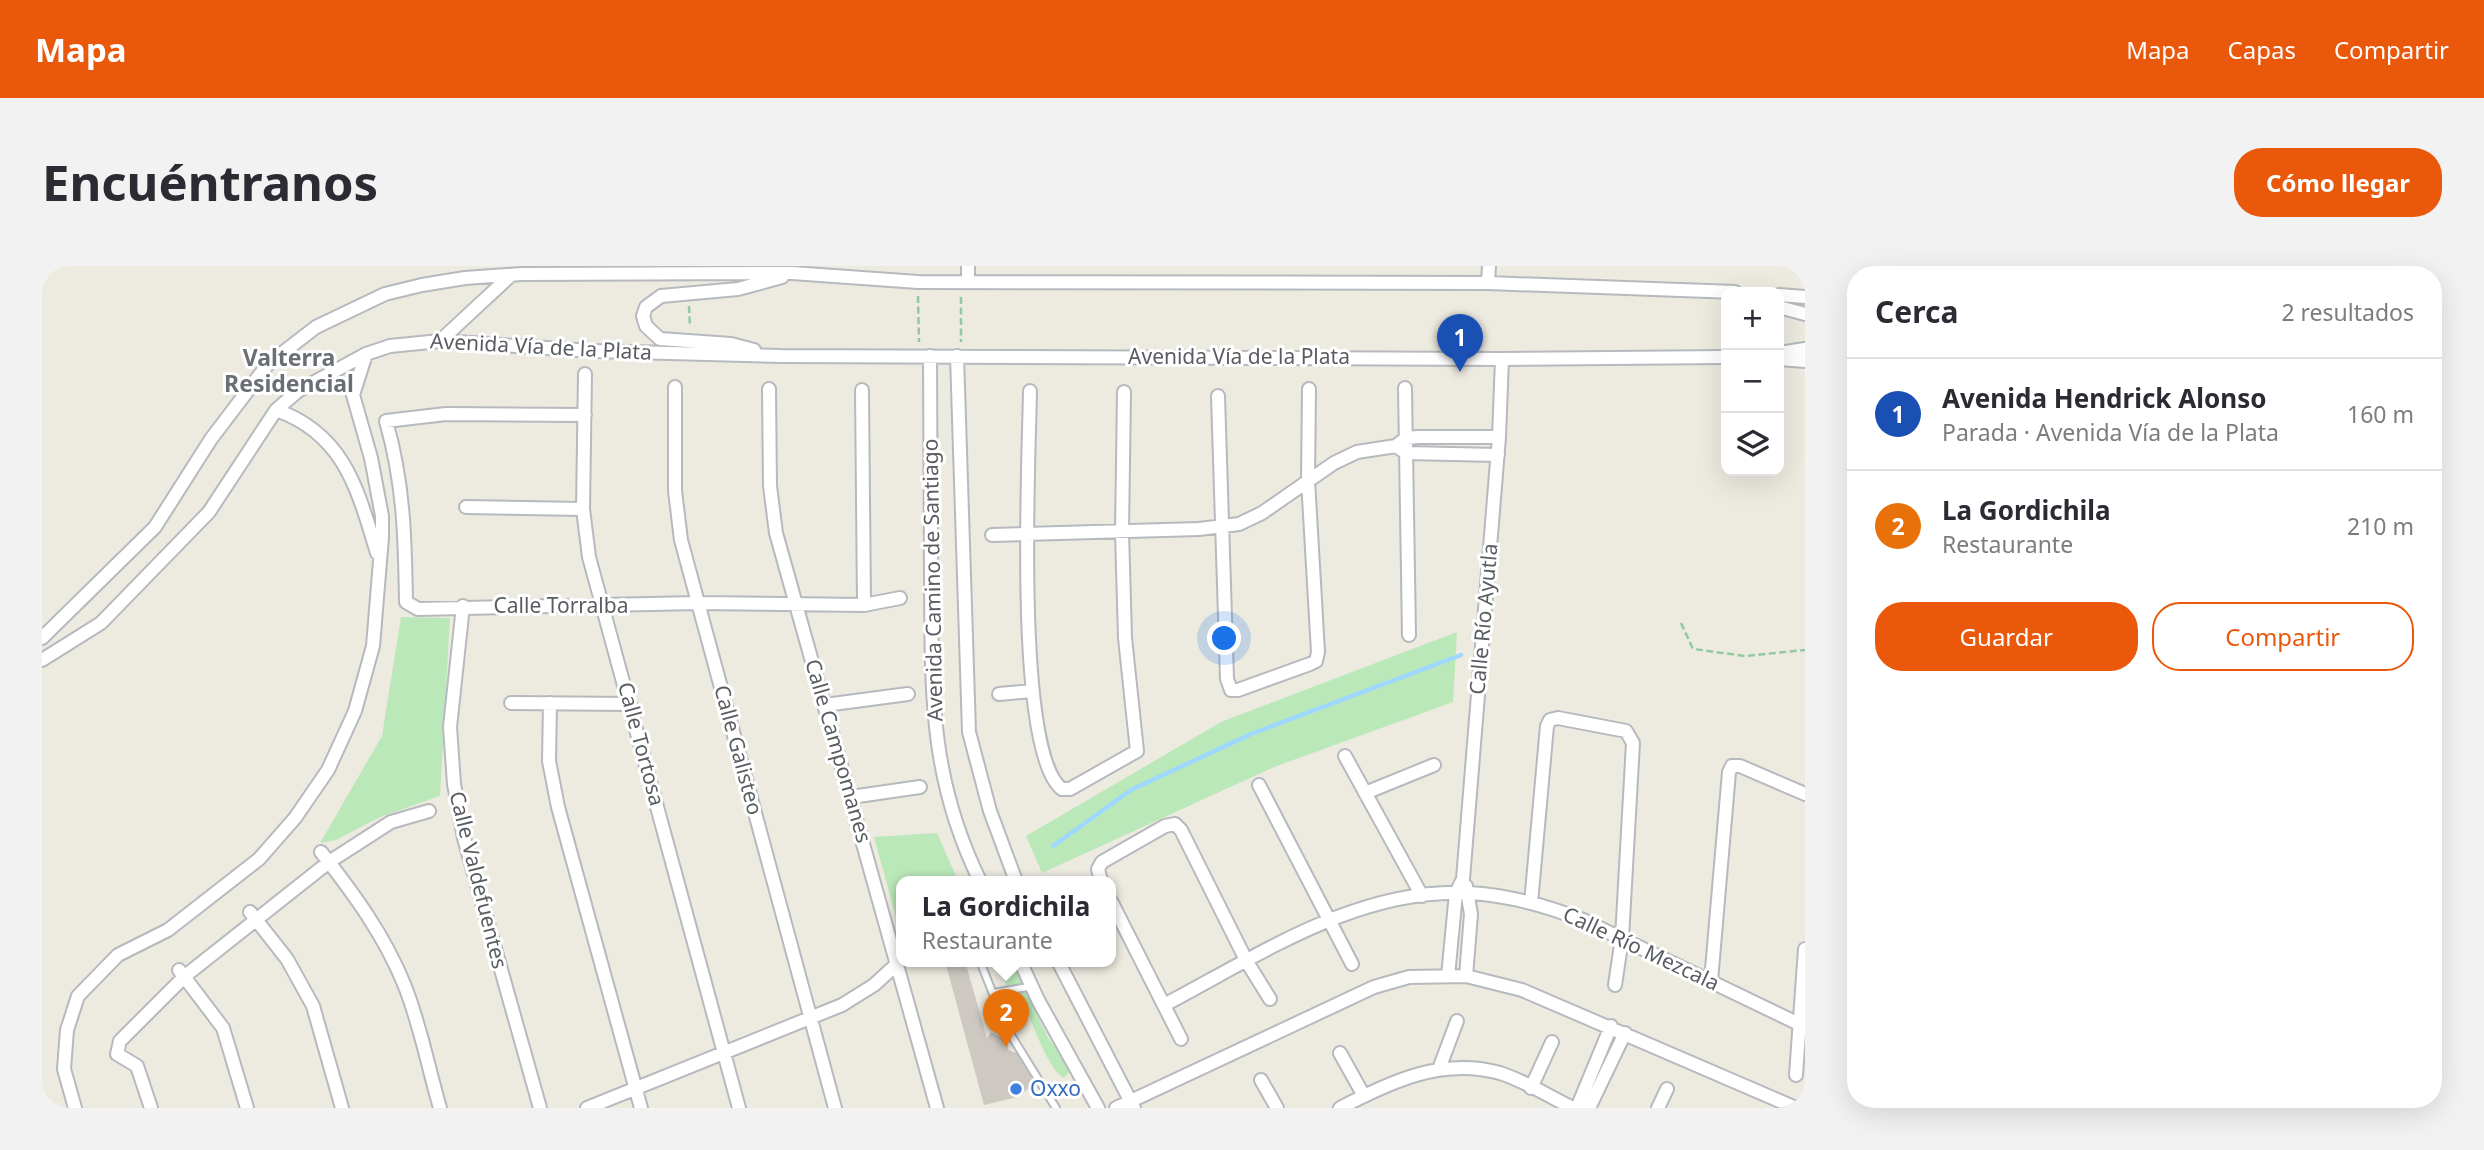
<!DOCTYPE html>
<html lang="es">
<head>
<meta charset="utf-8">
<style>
  body { margin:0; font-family:"Noto Sans",sans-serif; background:#f2f2f3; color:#2b2b33 }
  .controls { position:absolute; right:21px; top:21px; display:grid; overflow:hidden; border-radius:14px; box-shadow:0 7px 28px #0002 }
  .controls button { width:63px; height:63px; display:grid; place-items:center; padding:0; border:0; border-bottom:2px solid #e1e1e2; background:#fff; color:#2b2b33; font:35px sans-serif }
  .you { position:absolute; left:1183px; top:373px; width:24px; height:24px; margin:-18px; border:5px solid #fff; border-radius:50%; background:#1a73e8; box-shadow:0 0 0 10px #1a73e833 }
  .badge { display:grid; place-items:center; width:46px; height:46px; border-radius:50%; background:#ea580c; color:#fff; font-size:23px; font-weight:700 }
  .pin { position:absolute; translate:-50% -58px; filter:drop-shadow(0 2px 4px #0008) }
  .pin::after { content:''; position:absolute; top:37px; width:24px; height:21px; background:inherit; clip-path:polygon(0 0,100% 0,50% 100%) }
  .popup { position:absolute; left:854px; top:610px; width:220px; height:91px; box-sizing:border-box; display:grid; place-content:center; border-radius:14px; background:#fff; filter:drop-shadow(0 2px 5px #0005); font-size:23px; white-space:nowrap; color:#7c7c81 }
  .popup b { font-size:26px; color:#2b2b33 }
  .popup::after { content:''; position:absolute; left:50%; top:100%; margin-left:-14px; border:14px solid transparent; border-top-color:#fff }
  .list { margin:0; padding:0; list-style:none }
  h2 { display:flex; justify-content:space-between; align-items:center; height:91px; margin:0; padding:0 28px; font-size:30px }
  h2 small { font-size:23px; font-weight:400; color:#7c7c81 }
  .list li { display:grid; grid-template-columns:46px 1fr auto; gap:21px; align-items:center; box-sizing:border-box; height:112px; padding:0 28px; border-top:2px solid #e1e1e2 }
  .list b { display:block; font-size:26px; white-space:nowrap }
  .list p { margin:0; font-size:23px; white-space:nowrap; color:#7c7c81 }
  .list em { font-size:23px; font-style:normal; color:#7c7c81 }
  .actions { display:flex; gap:14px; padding:21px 28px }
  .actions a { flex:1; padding:16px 0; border:2px solid #ea580c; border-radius:28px; text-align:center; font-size:24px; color:#ea580c }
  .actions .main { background:#ea580c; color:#fff }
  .icon { flex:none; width:38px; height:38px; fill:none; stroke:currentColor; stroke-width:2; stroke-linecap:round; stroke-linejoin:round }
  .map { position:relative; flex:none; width:1763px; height:842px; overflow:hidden; border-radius:28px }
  header { display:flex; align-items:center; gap:42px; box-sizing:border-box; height:98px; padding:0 35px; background:#ea580c; color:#fff }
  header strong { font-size:33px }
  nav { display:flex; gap:38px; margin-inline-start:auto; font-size:24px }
  .intro { display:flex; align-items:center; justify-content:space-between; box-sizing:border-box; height:168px; padding:0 42px }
  h1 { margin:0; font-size:49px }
  .button { padding:18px 32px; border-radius:28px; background:#ea580c; color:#fff; font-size:24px; font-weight:700 }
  main { display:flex; gap:42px; padding:0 42px }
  aside { flex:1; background:#fff; border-radius:28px; box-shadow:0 7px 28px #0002 }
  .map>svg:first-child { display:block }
  .green { fill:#bbe8b9 }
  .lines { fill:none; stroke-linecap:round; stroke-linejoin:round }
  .stream { stroke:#9ed8ff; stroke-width:4.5 }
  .building { fill:#cdc8c1 }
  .lane-casing { stroke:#b6b9be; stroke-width:10 }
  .street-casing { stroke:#b6b9be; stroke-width:16 }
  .path { stroke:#92c9a0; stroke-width:2.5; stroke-dasharray:7 3.5; stroke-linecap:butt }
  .lane { stroke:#fff; stroke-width:6 }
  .street { stroke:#fff; stroke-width:12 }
  .shop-dot { fill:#3f7fe0; stroke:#fff; stroke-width:2.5 }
  .labels { text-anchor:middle; stroke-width:6; stroke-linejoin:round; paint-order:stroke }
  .street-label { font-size:21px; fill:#595d62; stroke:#fff }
  .shop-label { font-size:21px; fill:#366cbe; stroke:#fff; text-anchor:start }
  .neighbourhood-label { font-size:23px; font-weight:bold; fill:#6a6f75; stroke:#fff }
</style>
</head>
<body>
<header>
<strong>Mapa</strong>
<nav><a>Mapa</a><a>Capas</a><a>Compartir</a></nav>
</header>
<div class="intro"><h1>Encuéntranos</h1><a class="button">Cómo llegar</a></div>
<main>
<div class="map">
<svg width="1763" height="842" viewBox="0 0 1763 842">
  <rect width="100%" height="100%" fill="#edeae0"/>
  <path class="green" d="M359,351L408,352L398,530L338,551L294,574L278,577L340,470Z
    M1415,366L1411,436L1232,501L1000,607L984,570L1179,456Z
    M895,567L916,615H859V669L832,571Z
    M955,695H970L1006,772L1024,794L1027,806L1022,812C1007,804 991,760 985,744L974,745Z"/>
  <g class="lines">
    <path class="stream" d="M1011,580L1089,524L1209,468L1419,389"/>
  </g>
  <path class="building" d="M903,695H923L945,772L949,766L966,776V784L980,789L987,800L990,814L986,823L975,831L942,839Z"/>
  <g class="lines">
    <g class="lane-casing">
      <path id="lane" d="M938,695L964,761L1014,842
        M952,727L991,720"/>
    </g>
    <g class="street-casing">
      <path id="street" d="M926,0V16
        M1446,17L1447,0
        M1737,29L1763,31
        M1737,41L1763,48
        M398,75L468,10
        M712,84L689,78L618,73L604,60L601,50L604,41L619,30L696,23L740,11
        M1737,87L1763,83
        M888,90C889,163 889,236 889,308C890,422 886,509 938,615
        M915,90L927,466L948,545L974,615
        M1737,93L1763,95
        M543,108L541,243L547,291L697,842
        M633,121V225L639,274L793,842
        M1363,122L1367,369
        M727,123L728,220L734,267L895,842
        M820,124L822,339
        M988,125C987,191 972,487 1020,523H1028L1095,485L1083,372L1080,266L1082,126
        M1176,130L1185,413L1189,424H1196L1268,398L1274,395L1276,386L1266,214L1267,123
        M234,144C303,168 316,225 335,287
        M543,149L404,148L344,155C362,218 363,272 364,336L376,343L656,337L822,339L858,332
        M1357,182L1364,187L1456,189
        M424,241L541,243
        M950,269L1157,263L1197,258L1220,247L1292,197L1315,186L1354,180L1364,172L1376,171H1457
        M421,340L408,461L412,518L422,572L498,842
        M0,372L113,261L169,173L226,98L274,61L343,28L380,19L423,12L480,8L750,7L876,16L1446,17L1693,26
        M0,394L59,357L167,246L234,144L256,125L324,88L348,80L398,75L551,85L740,90L1460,93L1684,91
        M957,428L990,425
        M469,437L588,438
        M508,437L507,495L516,541L599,842
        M783,439L866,428
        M1303,490L1380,630
        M1217,519L1310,698
        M1323,527L1392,499
        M809,531L878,521
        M279,586C312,628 342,669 362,718C378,757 386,801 398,842
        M1059,615L1056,603L1060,596L1123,560L1133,558L1139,564L1205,696L1228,733
        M1424,620L1429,648L1424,710
        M1069,635L1139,773
        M1489,637L1505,460L1508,454L1516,452L1584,465L1591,477L1580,672L1573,719
        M208,646L245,693L271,740L300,842
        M978,695L996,734L1056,842
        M1016,695L1092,842
        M137,704L181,762L205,842
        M1406,710L1414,627L1421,613L1457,171L1460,93
        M1669,715L1687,506L1690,500H1698L1763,528
        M1122,739C1216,690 1316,621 1427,627C1466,629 1505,640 1541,654L1757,758
        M1298,787L1322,830
        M1397,803L1415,755
        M1754,809L1763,683
        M1219,814L1235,842
        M1489,822L1510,776
        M33,842L22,803L25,764L36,730L76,689L126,664L217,593L253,552L286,504L313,445L331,380L340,271V250L329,192L311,129L324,88
        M109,842L95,800L75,788L78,775L143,710L287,596L349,556L387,545
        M545,842L800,739L832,719L855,698
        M1074,842L1332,721L1367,711L1424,710L1480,724L1754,842
        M1298,842C1348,816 1400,791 1458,807C1483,815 1508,831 1531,842
        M1535,842L1569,760
        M1547,842L1583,767
        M1616,842L1625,823"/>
    </g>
    <path class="path" d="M876,30L877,76
      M919,31V76
      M647,40L648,61
      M1639,357L1651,383L1703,390L1763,384"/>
    <use href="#lane" class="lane"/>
    <use href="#street" class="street"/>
  </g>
  <circle class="shop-dot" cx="974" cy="823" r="7"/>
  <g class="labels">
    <g class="street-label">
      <text transform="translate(499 81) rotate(3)" y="7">Avenida Vía de la Plata</text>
      <text x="1197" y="98">Avenida Vía de la Plata</text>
      <text transform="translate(891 314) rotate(-91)" y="7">Avenida Camino de Santiago</text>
      <text x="519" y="347">Calle Torralba</text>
      <text transform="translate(1442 353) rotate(-85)" y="7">Calle Río Ayutla</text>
      <text transform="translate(599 478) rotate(75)" y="7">Calle Tortosa</text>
      <text transform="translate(696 484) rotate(75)" y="7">Calle Galisteo</text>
      <text transform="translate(796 485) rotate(74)" y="7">Calle Campomanes</text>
      <text transform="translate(436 614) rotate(76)" y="7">Calle Valdefuentes</text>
      <text transform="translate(1599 683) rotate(25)" y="7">Calle Río Mezcala</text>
    </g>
    <g class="shop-label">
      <text x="988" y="830">Oxxo</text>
    </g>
    <g class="neighbourhood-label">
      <text x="247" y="100">Valterra<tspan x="247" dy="26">Residencial</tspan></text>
    </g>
  </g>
</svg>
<div class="controls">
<button>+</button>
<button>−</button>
<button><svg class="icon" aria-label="layers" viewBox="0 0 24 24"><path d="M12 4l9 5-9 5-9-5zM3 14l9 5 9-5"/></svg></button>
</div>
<div class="you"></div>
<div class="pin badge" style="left:1418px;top:106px;background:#1a4fb4">1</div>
<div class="pin badge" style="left:964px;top:781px;background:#e8710a">2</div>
<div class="popup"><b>La Gordichila</b>Restaurante</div>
</div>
<aside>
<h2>Cerca<small>2 resultados</small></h2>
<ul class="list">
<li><span class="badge" style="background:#1a4fb4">1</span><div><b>Avenida Hendrick Alonso</b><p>Parada · Avenida Vía de la Plata</p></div><em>160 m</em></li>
<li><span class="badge" style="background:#e8710a">2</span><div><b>La Gordichila</b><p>Restaurante</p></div><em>210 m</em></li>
</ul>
<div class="actions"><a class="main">Guardar</a><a>Compartir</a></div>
</aside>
</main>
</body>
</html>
